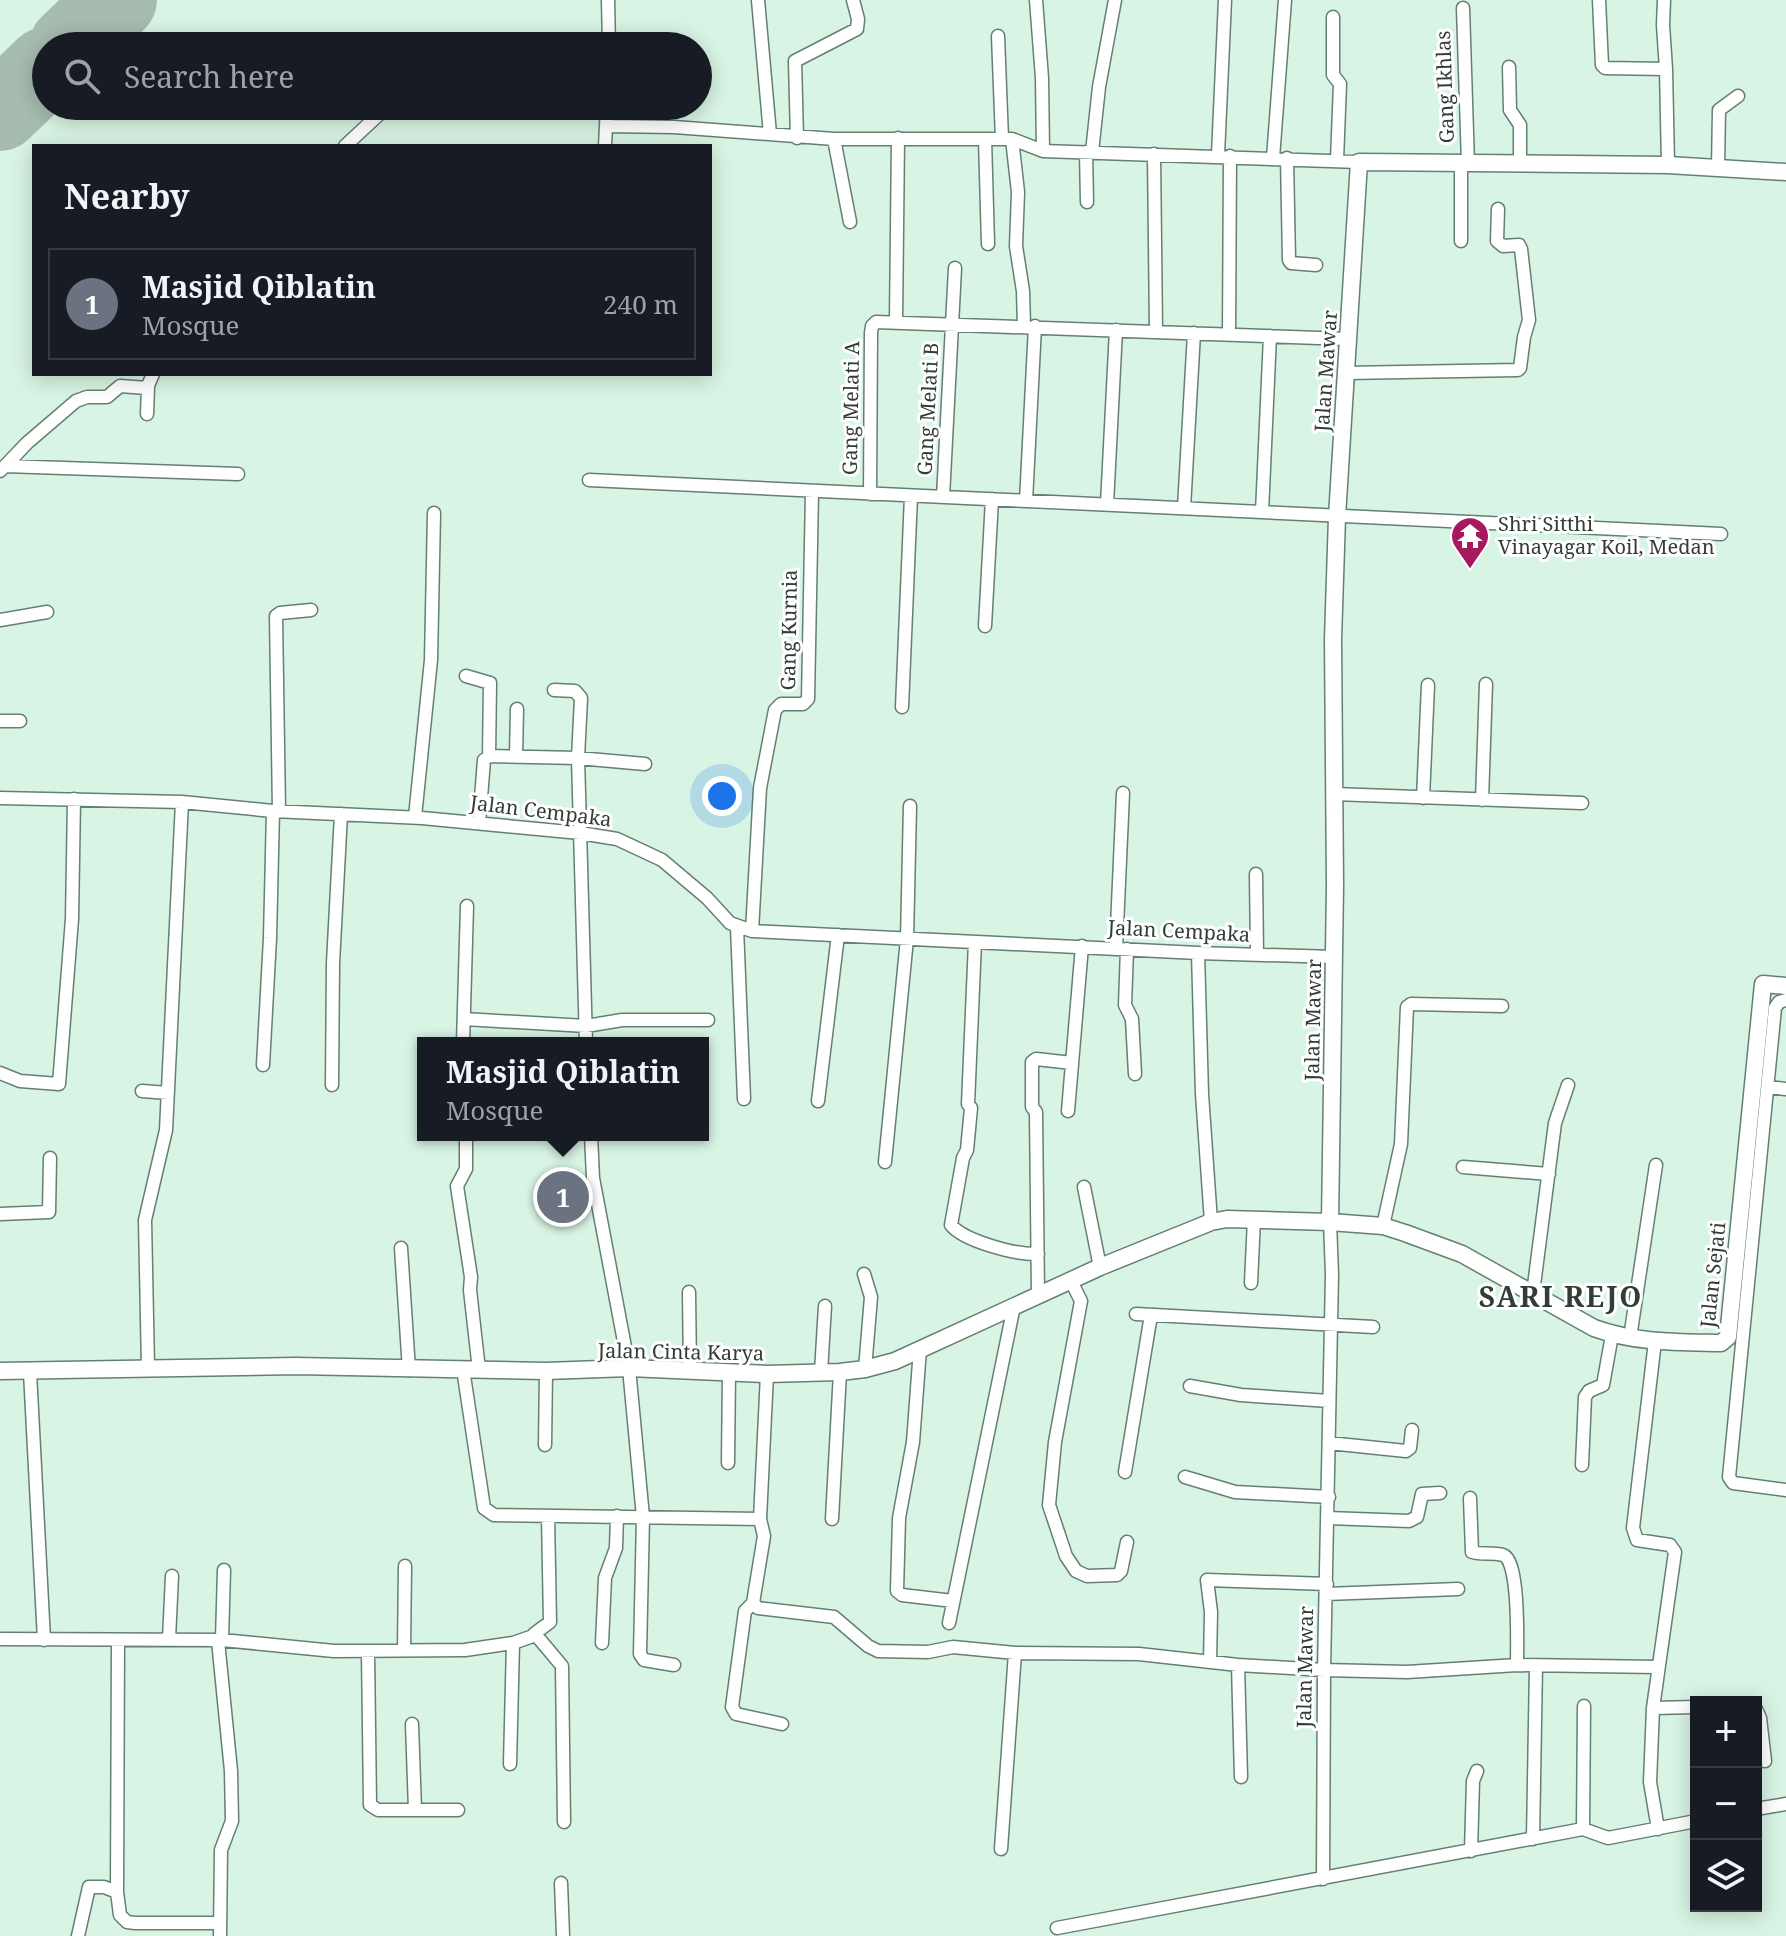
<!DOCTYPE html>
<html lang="en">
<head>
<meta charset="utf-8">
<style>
  body { margin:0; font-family:"Noto Serif",serif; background:#242831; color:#f1f3f6 }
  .controls { position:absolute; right:24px; bottom:24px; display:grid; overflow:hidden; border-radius:0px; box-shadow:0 4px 20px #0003 }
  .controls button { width:72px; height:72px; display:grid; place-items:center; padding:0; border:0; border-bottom:2px solid #363941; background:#171b24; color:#f1f3f6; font:40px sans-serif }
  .you { position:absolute; left:722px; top:796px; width:28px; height:28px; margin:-20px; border:6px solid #fff; border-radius:50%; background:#1a73e8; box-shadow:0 0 0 12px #1a73e833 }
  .badge { display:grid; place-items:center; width:52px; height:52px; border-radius:50%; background:#ea580c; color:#fff; font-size:26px; font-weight:700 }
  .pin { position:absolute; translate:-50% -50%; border:4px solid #fff; box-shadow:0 2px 8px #0006 }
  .popup { position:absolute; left:417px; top:1037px; width:292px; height:104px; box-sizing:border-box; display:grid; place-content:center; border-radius:0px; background:#171b24; filter:drop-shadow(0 2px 6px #0005); font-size:26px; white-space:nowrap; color:#9ea1a6 }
  .popup b { font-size:30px; color:#f1f3f6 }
  .popup::after { content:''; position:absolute; left:50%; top:100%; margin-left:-16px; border:16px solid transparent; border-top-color:#171b24 }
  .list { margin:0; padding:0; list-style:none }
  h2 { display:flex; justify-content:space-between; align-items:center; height:104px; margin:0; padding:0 32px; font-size:34px }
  h2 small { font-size:26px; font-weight:400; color:#9ea1a6 }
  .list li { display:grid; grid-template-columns:52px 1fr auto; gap:24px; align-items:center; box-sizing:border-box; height:112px; margin:0 16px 16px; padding:0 16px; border:2px solid #363941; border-radius:0px }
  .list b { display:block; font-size:30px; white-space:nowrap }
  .list p { margin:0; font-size:26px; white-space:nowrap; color:#9ea1a6 }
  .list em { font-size:26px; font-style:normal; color:#9ea1a6 }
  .icon { flex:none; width:44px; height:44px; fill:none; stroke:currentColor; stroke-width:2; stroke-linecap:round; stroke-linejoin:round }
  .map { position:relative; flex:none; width:1786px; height:1936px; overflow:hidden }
  .search { position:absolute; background:#171b24; box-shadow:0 4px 20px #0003; left:32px; top:32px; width:680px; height:88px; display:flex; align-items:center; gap:20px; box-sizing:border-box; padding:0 28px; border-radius:44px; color:#9ea1a6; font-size:30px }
  .panel { position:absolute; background:#171b24; box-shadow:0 4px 20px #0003; left:32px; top:144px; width:680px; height:232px; border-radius:0px }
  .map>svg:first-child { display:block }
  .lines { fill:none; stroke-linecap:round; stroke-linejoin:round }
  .runway { stroke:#a6bcb0; stroke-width:80 }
  .minor-casing { stroke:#657f71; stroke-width:15 }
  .tertiary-casing { stroke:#657f71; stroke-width:19 }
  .minor { stroke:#fff; stroke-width:12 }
  .tertiary { stroke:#fff; stroke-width:16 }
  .labels { text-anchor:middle; stroke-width:6; stroke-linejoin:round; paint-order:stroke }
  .street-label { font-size:20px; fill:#323d37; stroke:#fff }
  .poi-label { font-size:20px; fill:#323d37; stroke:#fff; text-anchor:start }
  .district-label { font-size:28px; font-weight:bold; letter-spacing:2px; fill:#323d37; stroke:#fff }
</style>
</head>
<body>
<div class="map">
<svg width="1786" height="1936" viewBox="0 0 1786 1936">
  <rect width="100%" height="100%" fill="#d8f4e4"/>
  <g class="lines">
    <path class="runway" d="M69,46L117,0
      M0,111L46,67"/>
    <g class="minor-casing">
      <path id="minor" d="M608,0L609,46
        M758,0L770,134
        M1036,0L1042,78L1043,151
        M1599,0L1602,65L1605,68L1666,69L1668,165
        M1664,0L1663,25L1666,69
        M1463,8L1468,164
        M1333,17V75L1340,84L1337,160
        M998,36L1002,139
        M1509,67L1510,110L1520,125V165
        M606,126L674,127L834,139H1012L1043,151L1359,162
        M797,138L795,61L857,29L858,19L853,0
        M834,139L850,222
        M985,139L988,244
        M1012,139L1018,192L1016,246L1023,291L1024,326
        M345,146L388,106
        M605,146L607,106
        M1086,152L1087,202
        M1092,152L1099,87L1115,0
        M1154,154L1156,332
        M1218,155L1225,0
        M1273,158L1285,0
        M1287,158L1289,260L1291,263L1316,265
        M1461,164V241
        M1718,168L1719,110L1738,96
        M896,321L898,138
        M1229,334L1230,156
        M1345,373L1518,370L1520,368L1524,337L1529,320L1521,249L1519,245L1503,246L1497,241L1498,209
        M147,414L148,387
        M5,466L27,443L76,401L87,397H107L120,386L147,388L153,374
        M0,471L5,466L238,474
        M589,480L1721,534
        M870,494L871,333L872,326L876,322L1347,339
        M943,497L955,268
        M1026,501L1035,326
        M1107,504L1116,330
        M1184,508L1194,333
        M1262,512L1270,336
        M0,620L47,612
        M985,626L992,499
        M466,676L490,683L489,756L578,758L645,764
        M554,690L575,691L581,698L578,758L586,1043
        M902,707L911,496
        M0,721H20
        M516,755L517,709
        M1334,794L1582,803
        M0,798L182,802L273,811L422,818L580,833L617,839L662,860L707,898L730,923L752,931L1198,953L1335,957
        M1423,798L1428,685
        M1482,800L1486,684
        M279,811L276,616L280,613L311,610
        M415,817L431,660L434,513
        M479,823L484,760L489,756
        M1256,874L1257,955
        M737,927L744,1099
        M752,931L760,788L775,710L781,704H803L808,699L812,492
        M975,942L968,1104L971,1108L967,1150L963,1158L951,1225C964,1241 1016,1255 1038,1254
        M1116,949L1123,793
        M1127,949L1125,1005L1132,1019L1135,1074
        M1198,953L1202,1094L1211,1222
        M1786,1000L1779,1002L1775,1008L1729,1477L1733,1483L1786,1490
        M464,1019L586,1026L622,1020H708
        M463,1043L467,906
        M263,1065L270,938L273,811
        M0,1073L20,1081L59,1084L72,919L74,799
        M332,1085L333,963L341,814
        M1768,1087L1786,1089
        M142,1091L168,1093
        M818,1101L838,935
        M1068,1111L1082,946
        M466,1135V1169L457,1186L471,1277L470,1290L479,1370
        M591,1135L593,1178L629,1368L643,1517L640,1654L644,1660L674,1665
        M885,1162L907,939L910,806
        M1463,1167L1549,1174
        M1084,1187L1100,1267
        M0,1214L49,1212L50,1158
        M1383,1226L1401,1144L1407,1007L1411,1004L1502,1006
        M401,1248L409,1370
        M864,1274L871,1297L865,1369
        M1071,1281L1081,1301L1055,1442L1049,1505L1066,1556L1076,1571L1087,1576L1117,1575L1121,1571L1127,1542
        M1251,1283L1254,1219
        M689,1292L690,1370
        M1533,1293L1555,1123L1568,1085
        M1038,1296L1036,1112L1032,1107V1062L1036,1059L1072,1063
        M1136,1314L1373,1327
        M1630,1338L1656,1165
        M1655,1341L1633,1528L1637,1540L1670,1545L1675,1552L1653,1708L1650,1782L1658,1829
        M920,1349L913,1442L899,1518L897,1591L902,1595L953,1601
        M148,1368L145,1220L166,1130L182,802
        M463,1369L484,1508L494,1515L760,1519
        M30,1372L44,1640
        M821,1372L825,1306
        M767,1374L760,1519L764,1536L753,1603L745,1611L732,1707L736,1714L782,1724
        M1190,1386L1241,1395L1329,1401
        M1329,1443L1406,1451L1410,1448L1412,1430
        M545,1445L546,1371
        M728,1463L729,1372
        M1582,1465L1585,1397L1589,1391L1603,1385L1612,1335
        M1125,1472L1151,1315
        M1185,1477L1235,1492L1329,1497
        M1470,1498L1472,1552C1481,1555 1493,1552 1503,1555C1520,1560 1517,1647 1517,1665
        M1328,1518L1409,1521L1417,1517L1422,1494L1440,1493
        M832,1519L840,1372
        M1326,1594L1458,1589
        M753,1603L758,1608L834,1617L868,1646L878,1651L928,1652L953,1647L1015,1653L1139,1654L1238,1665L1324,1670L1407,1672L1517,1665L1658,1667
        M949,1623L1014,1306
        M534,1634L550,1622L548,1516
        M0,1639L222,1640L334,1651L465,1650L513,1643L536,1635L562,1666L564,1822
        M169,1639L172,1576
        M118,1640L117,1892L120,1915L127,1922L135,1923H219
        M222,1640L224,1570
        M218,1641L231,1771L232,1821L221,1850L220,1936
        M602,1643L605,1578L616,1548L617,1516
        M404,1650L405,1566
        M368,1651L370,1805L378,1810H458
        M1210,1662L1211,1612L1207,1580L1327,1584
        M1238,1665L1241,1777
        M1653,1708L1696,1707
        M1756,1709L1760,1718L1765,1761
        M412,1724L415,1810
        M510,1764L513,1643
        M1756,1809L1786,1804
        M1583,1829L1584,1706
        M1533,1839L1536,1665
        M1001,1849L1015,1653
        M1471,1851L1473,1781L1477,1771
        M1323,1879L1324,1670L1332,1274L1330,1222
        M561,1883L563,1936
        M1057,1928L1583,1829L1608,1838L1696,1821
        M78,1936L89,1887H104L117,1892"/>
    </g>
    <g class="tertiary-casing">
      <path id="tertiary" d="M1330,1222L1335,886L1333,639L1337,517L1359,162L1668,165L1786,172
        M0,1371L296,1366L546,1371L629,1368L767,1374L840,1372L865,1369L895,1361L1100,1267L1211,1222L1227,1219L1330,1222L1383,1226L1405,1233L1462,1254L1594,1328C1635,1343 1678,1342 1721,1343L1728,1337L1763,984L1786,986"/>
    </g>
    <use href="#minor" class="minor"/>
    <use href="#tertiary" class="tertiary"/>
  </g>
  <defs>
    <g id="temple-pin" transform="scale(2)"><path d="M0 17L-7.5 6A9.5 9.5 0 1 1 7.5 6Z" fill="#a6195e" stroke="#fff"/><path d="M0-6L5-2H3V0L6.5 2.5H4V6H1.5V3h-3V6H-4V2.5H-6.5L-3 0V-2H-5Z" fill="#fff"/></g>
  </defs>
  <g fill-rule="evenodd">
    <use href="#temple-pin" x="1470" y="536"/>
  </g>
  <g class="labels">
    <g class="street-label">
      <text transform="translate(1445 87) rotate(-92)" y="7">Gang Ikhlas</text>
      <text transform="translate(1326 371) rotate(-86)" y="7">Jalan Mawar</text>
      <text transform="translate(851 408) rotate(-89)" y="7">Gang Melati A</text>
      <text transform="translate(928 409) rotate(-87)" y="7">Gang Melati B</text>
      <text transform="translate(789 630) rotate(-89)" y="7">Gang Kurnia</text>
      <text transform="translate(541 811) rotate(7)" y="7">Jalan Cempaka</text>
      <text transform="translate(1179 931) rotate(3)" y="7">Jalan Cempaka</text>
      <text transform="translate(1313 1020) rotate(-89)" y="7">Jalan Mawar</text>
      <text transform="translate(1713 1275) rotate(-84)" y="7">Jalan Sejati</text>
      <text transform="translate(681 1352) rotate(1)" y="7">Jalan Cinta Karya</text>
      <text transform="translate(1305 1667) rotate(-89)" y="7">Jalan Mawar</text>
    </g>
    <g class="poi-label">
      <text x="1498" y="531">Shri Sitthi<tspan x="1498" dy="23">Vinayagar Koil, Medan</tspan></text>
    </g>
    <g class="district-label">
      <text x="1561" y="1307">SARI REJO</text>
    </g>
  </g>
</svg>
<div class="controls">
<button>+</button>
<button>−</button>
<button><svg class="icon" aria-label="layers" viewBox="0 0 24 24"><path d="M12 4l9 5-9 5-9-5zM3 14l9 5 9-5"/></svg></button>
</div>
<div class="you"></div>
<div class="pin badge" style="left:563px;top:1197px;background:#6b7280">1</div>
<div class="popup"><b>Masjid Qiblatin</b>Mosque</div>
<div class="search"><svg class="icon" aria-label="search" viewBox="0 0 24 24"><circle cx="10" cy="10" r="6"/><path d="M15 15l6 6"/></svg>Search here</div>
<section class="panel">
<h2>Nearby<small></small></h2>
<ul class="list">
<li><span class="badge" style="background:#6b7280">1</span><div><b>Masjid Qiblatin</b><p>Mosque</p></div><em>240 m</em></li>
</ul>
</section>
</div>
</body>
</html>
